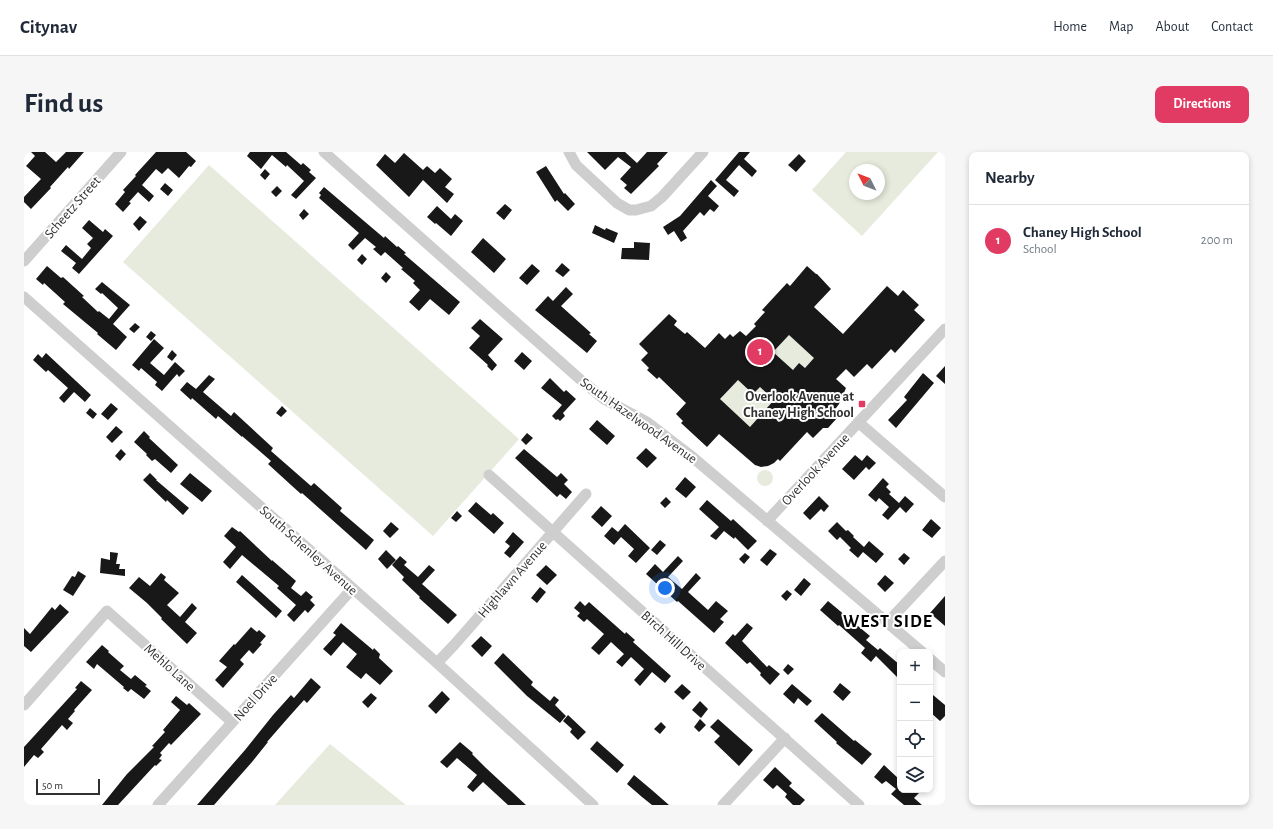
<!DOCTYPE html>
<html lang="en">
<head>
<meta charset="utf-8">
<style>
  body { margin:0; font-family:"Alegreya Sans",sans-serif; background:#f6f6f7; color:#1f2937 }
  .controls { position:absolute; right:12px; bottom:12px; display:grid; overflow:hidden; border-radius:8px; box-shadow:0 2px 6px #0003 }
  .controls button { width:36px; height:36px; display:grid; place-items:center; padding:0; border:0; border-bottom:1px solid #e0e1e3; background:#fff; color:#1f2937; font:20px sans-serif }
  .compass { position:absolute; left:825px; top:12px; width:36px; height:36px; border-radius:50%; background:#fff; box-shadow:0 2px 6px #0003; rotate:312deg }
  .scale { position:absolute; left:12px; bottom:10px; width:64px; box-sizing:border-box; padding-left:4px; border:2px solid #313131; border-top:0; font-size:11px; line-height:14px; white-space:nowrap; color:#313131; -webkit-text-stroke:3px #fff; paint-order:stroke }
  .you { position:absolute; left:641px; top:436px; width:14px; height:14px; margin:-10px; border:3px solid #fff; border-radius:50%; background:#1a73e8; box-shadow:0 0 0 6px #1a73e833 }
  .badge { display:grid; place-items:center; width:26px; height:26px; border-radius:50%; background:#e13a63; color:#fff; font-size:13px; font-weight:700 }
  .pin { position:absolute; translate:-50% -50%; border:2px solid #fff; box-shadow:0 1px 4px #0006 }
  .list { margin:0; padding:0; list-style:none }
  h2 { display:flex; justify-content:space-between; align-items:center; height:52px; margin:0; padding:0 16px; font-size:17px }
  h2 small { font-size:13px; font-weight:400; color:#747a83 }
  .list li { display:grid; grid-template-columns:26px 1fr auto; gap:12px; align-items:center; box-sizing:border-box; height:72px; padding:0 16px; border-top:1px solid #e0e1e3 }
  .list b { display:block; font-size:15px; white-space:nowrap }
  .list p { margin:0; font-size:13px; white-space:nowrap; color:#747a83 }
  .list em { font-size:13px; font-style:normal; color:#747a83 }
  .icon { flex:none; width:22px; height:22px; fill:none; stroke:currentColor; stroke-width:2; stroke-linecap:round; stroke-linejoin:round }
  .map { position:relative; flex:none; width:921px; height:653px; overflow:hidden; border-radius:8px }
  header { display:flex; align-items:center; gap:24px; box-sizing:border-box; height:56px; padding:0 20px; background:#fff; border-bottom:1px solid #e0e1e3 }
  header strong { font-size:19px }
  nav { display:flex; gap:22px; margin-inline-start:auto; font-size:14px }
  .intro { display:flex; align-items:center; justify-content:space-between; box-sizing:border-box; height:96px; padding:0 24px }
  h1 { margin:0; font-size:28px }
  .button { padding:10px 18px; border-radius:8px; background:#e13a63; color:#fff; font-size:14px; font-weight:700 }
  main { display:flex; gap:24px; padding:0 24px }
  aside { flex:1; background:#fff; border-radius:8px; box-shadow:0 2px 6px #0003 }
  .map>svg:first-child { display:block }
  .green { fill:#e7ebdd; fill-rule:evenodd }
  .building { fill:#181818; fill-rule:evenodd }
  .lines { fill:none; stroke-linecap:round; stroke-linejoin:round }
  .minor { stroke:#cecece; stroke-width:11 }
  .poi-dot { fill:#e13a63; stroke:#fff; stroke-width:1.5 }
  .labels { text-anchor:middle; stroke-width:4; stroke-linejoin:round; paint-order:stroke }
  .street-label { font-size:14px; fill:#313131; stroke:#fff }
  .poi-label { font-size:14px; font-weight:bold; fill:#313131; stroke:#fff; text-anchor:end }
  .district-label { font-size:18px; font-weight:bold; letter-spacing:1px; fill:#000; stroke:#fff }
</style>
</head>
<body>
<header>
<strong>Citynav</strong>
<nav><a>Home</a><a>Map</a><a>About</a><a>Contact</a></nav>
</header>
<div class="intro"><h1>Find us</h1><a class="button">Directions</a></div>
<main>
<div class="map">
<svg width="921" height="653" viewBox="0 0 921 653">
  <rect width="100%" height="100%" fill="#fff"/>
  <path class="green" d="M822,0H914L838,84L788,38ZM831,18H855V42H831Z
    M185,13L495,287L409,384L99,110Z
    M765,183L792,207L787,209L781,216L775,211L769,218L748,199Z
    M714,228L729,242L736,235L750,248L726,275L696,247Z
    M733 326a8 8 0 1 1 16 0a8 8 0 1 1-16 0Z
    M306,592L382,653H251Z"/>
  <path class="building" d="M7,0H21L32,10L42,0H60L45,17L44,15L26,35L27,36L7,57L0,50V45L17,27L2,14L11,4Z
    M132,0H162L172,9L167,15L165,14L155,26L144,16L138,22L132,17L118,33L130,44L125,50L114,40L105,50L107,51L99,60L91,52L101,40L99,38L112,24L111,23Z
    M226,0H262L277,13L279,11L287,18L285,20L292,26L272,47L267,43L280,29L263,13L262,15L248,3L237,17L223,4Z
    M563,0H601L613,11L623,0H644L633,12L635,14L607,42L600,36L603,33L596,27L607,15L594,5L581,18Z
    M715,0H726L720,7L733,19L728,25L715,13L702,28L715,39L710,45L691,28Z
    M380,1L399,18L403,14L411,21L416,16L428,27L421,35L430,42L423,51L399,28L385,45L352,13L361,2L371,11Z
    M775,2L782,9L772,20L764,13Z
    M522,14L540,42L541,41L551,52L544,59L533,48L531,50L512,20Z
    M241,17L246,22L241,28L236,23Z
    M687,28L693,34L684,44L695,54L690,60L686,57L680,64L676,60L659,79L663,86L657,90L650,79L644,83L639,75L656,64Z
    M141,31L149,38L144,44L136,37Z
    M253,34L258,39L252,45L247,40Z
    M300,35L360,86L361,84L373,95L374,94L382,101L380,102L436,150L425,163L406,147L395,159L385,150L396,138L389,131L391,129L377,117L379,116L361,100L357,104L349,97L352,95L341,86L329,98L324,93L335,81L295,46L297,43L295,41Z
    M481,52L488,58L480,68L472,61Z
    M413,54L427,67L431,62L439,69L427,84L412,71L411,72L403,65Z
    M280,57L285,62L279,68L275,63Z
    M116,64L123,70L115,79L109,72Z
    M65,68L79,80L81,77L89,84L55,122L48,116L52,111L37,99L42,93L58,107L67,96L63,92L69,86L58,76Z
    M571,73L581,78L582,76L594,81L590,91L568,81Z
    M459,86L482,107L470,121L447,100Z
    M610,90L626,91L625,108L597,107L598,96H610Z
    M338,102L343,107L338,113L333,108Z
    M538,111L546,118L539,125L531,119Z
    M508,112L516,119L503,133L495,126Z
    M23,114L37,126L39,125L60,144L58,145L74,160L75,159L85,167L94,156L78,141L77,142L71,137L78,130L106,153L89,172L103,185L92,198L73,182L74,181L39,152L41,150L20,131L19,133L12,127Z
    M783,114L792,122H793L807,137L790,155L819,182L863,134L874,144L879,138L895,153L890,158L901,168L871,201L867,197L848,217L843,212L830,225L822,217L812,227L822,236L815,252L809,260L814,265L804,276H799L789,286L783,280L756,309L754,307L750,311L744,314L737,315L731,313L695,282L683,295L657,271L659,269L652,262L662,251L635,225L633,227L623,218L625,216L617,208L624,201L615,192L645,162L653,169L650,173L661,182L663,180L681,196L695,181L701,187L706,182L709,185L716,179L722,184L732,174L730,172L741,160L738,158L763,131L766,134ZM765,183L790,206L781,216L775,211L769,218L749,200ZM714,228L729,242L736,235L750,248L726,275L696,247Z
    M362,120L367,125L362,131L357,126Z
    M542,135L549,142L537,154L567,181L565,182L573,189L563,201L511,158L524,144L529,149Z
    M456,167L479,187L464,203L473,213L468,219L463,214L464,213L445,196L456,184L447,176Z
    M111,171L116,175L110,181L105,177Z
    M127,179L132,183L127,189L122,185Z
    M130,187L140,196L126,211L140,223L151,210L161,219L155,225L153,222L138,239L131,233L133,230L117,216L115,219L108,213Z
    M148,198L153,203L148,209L143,205Z
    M498,200L508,209L500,218L490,209Z
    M22,201L67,243L61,250L50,240L40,251L35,246L44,236L24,218L22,220L9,208L14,202L18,206Z
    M921,214V232L912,224Z
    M899,221L910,231L872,276L864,268L883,248L880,245Z
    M185,223L191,227L179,240L207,264L210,260L249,296L247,299L287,334L290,331L318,356L316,359L350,388L342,398L278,341L277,342L267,333L244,312L247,309L218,284V285L194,264L192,267L168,246L167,248L156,238L163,230L172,237Z
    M526,226L540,240L542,238L552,247L539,261L541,264L536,269L534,267L532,268L528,264L538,253L517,236Z
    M87,251L94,257L84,268L77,262Z
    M258,254L263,259L257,265L252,261Z
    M66,256L73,262L69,267L62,261Z
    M573,268L591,284L583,293L565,277Z
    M92,274L99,280L88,291L82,285Z
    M120,279L126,285L125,286L154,313L147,321L131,307L128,309L122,303L123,302L110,290Z
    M503,281L509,286L502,293L497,288Z
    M622,296L633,306L623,316L612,306Z
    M97,297L102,302L96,309L91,304Z
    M500,297L533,325L537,321L544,328L540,332L548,340L542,347L536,342L533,345L491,306Z
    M831,303L838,309L843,303L852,311L845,318L842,315L830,328L818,317Z
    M126,321L133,328H132L165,356L159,363L143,348L142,350L119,328Z
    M166,321L188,339L178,350L156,332Z
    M661,325L672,335L662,346L651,337Z
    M859,326L865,332L862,335L867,340L865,342L875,351L881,344L890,352L882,361L876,355L864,368L858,363L865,355L855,346L852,350L844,343Z
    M795,344L805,354L800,360L797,357L786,368L779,361Z
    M642,345L647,350L641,356L636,351Z
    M683,348L707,369L709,367L733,389L724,398L711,385L710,387L700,379L692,388L686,384L695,375L675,357Z
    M452,350L467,363L469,361L480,371L470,382L444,359Z
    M577,354L588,364L578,375L567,365Z
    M433,359L438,364L432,370L427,366Z
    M907,367L917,376L908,386L898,378Z
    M367,370L375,377L366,386L359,379Z
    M813,370L822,379L824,378L830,384L829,385L840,395L845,389L860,402L852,411L839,400L834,406L825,398L827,396L816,385L813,388L804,379Z
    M601,372L626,396L612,411L604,404L610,397L597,385L590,393L580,384L588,375L594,380Z
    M208,375L215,380L216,379L248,409V408L272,429L267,436L277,444L282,439L289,445L286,448L291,453L284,461L281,458L270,470L263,463L272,453L253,436L255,434L218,403L206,417L199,410L212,395L200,384Z
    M489,380L500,390L486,406L480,401L486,394L481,390Z
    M636,388L642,393L633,403L627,398Z
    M746,397L753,402L743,414L736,408Z
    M362,398L372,408L363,417L354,407Z
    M86,400L94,401L92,412H96L95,417H101V424L76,421L77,406L86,408Z
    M721,401L726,405L720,412L715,407Z
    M880,401L886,406L880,413L874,407Z
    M376,404L383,410L380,413L394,425L405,413L411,418L398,432L433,463L424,472L395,446L396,445L378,428L380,425L368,413Z
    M654,404L659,409L644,425L658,437L672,421L677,426L664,440L684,458L692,449L704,459L696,467L700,470L690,481L654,449L653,450L622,422L631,412L639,420Z
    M522,413L533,423L523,433L512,423Z
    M54,419L62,424L49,444L39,438L48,424L51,425Z
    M137,421L142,425L140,428L155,441L143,453L156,465L168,451L173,456L161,470L173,481L163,492L137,467L138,466L123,451L105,436L115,425L126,434Z
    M218,423L258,459L252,466L212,430Z
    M861,423L870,431L861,440L853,432Z
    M780,426L787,432L777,444L770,438Z
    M516,435L522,440L513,451L507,446Z
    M763,438L768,442L762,449L757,444Z
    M921,444V474L906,461Z
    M556,449L561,454L565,450L601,482L602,480L611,488L609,490L647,524L641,531L628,520L616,534L610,528L620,517L607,505L598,515L592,510L600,502L587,490L575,503L567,496L580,482L563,467L560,470L553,464L556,461L550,456Z
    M804,449L846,484L842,488L854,498L856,496L876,513V528L852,504L847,510L837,501L841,496L815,473L814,474L796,458Z
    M36,452L45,460L7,500L0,494V476L6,482L28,455L31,458Z
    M317,471L349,498L350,496L356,502L355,506L369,519L356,533L342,521L337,527L322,515L333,502L319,490L307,504L299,497L312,483L309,481Z
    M723,471L729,476L718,489L743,515L745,513L756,522L746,533L736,523L737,521L726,510L723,512L701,491L709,482L711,484Z
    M227,475L233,480L235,478L242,484L236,491L238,492L229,502L225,498L216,508L220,512L199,536L191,528L203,515L195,509L210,492L211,493Z
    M457,484L468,494L458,505L447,494Z
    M78,493L85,499L84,500L100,514L96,518L107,527L111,523L123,533L121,534L127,539L120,547L107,537L104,540L99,536L100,535L73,512L70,517L62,510Z
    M479,501L509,530L507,533L526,549L530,544L535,548L531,553L542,564L536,571L503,544L470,511Z
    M764,512L770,517L764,523L759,518Z
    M287,526L297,535L283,551L280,548L263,567L243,590H244L228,610L190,653H173L221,598L249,563L267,543L270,546Z
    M57,529L68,538L50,558L51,559L44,567L49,571L43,578L38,573L17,597L20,600L14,606L10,603L0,615V595L53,537L51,536Z
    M816,531L827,540L819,549L809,540Z
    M658,532L667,540L659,548L650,540Z
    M768,532L788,549L783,554L774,546L770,552L759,542Z
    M418,539L426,547L412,562L404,554Z
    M347,541L353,546L344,556L338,550Z
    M909,543L921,553V564L916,569L906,560V546Z
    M152,544L163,553L165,551L177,562L147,593L145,591L136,601L138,603L135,607L138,608L132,614L131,613L94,653H78L103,622L130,595L128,594L141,580L139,578L156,558L147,550Z
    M676,549L684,557L677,566L668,558Z
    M798,561L830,589L831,588L848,602L838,613L812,591L813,590L790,569Z
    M544,563L562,580L554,588L546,580L548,577L539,569Z
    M676,567L682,573L675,580L670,575Z
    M694,567L729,598L715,614L690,590L696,584L686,575Z
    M637,570L642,575L636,582L630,577Z
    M573,589L600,613L593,621L566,597Z
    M436,590L449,601L448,602L462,616L502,653H484L459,630L449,640L443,635L453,623L433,606L423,616L416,610Z
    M860,613L876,628V638H898L890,646L898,653H880L867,642L872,637L862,629L858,632L850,625Z
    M751,615L768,631L765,634L781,648L776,653H769L761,645L763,642L753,633L749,637L739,628Z
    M610,623L629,639L645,653H628L618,645L603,632Z"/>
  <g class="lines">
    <path class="minor" d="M300,0L558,229L580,247L623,270L666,303L898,500
      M545,0L552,13L593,51L605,58H612L627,54L638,45L679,0
      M0,109L97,0
      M0,145L413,511L569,653
      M834,270L921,345
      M465,323L835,653
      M743,369L921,177
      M863,471L921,409
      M906,507L921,520
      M413,511L431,492L562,342
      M0,553L83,459L208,570
      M134,653L328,437
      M699,653L761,586"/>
  </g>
  <rect class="poi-dot" x="834" y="248" width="8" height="8" rx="2"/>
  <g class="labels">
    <g class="street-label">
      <text transform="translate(48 55) rotate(-49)" y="5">Scheetz Street</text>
      <text transform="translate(615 268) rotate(35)" y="5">South Hazelwood Avenue</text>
      <text transform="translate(791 317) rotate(-47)" y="5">Overlook Avenue</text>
      <text transform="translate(285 398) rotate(42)" y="5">South Schenley Avenue</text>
      <text transform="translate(488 427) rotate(-49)" y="5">Highlawn Avenue</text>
      <text transform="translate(650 488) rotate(42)" y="5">Birch Hill Drive</text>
      <text transform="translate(146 515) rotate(42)" y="5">Mehlo Lane</text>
      <text transform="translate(231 545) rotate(-48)" y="5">Noel Drive</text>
    </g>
    <g class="poi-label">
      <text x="830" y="249">Overlook Avenue at<tspan x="830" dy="16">Chaney High School</tspan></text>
    </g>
    <g class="district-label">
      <text x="864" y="475">WEST SIDE</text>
    </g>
  </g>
</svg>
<div class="controls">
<button>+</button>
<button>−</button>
<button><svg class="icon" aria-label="locate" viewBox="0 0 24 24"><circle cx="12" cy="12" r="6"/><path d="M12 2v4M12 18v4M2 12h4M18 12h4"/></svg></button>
<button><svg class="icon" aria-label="layers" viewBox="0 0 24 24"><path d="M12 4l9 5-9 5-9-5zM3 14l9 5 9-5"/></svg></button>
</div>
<svg class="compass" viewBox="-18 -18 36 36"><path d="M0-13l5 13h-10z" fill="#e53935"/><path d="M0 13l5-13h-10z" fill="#747a83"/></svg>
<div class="scale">50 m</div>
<div class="you"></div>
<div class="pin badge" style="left:736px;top:200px">1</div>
</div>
<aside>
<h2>Nearby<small></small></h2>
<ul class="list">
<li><span class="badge">1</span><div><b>Chaney High School</b><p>School</p></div><em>200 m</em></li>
</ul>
</aside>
</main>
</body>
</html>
